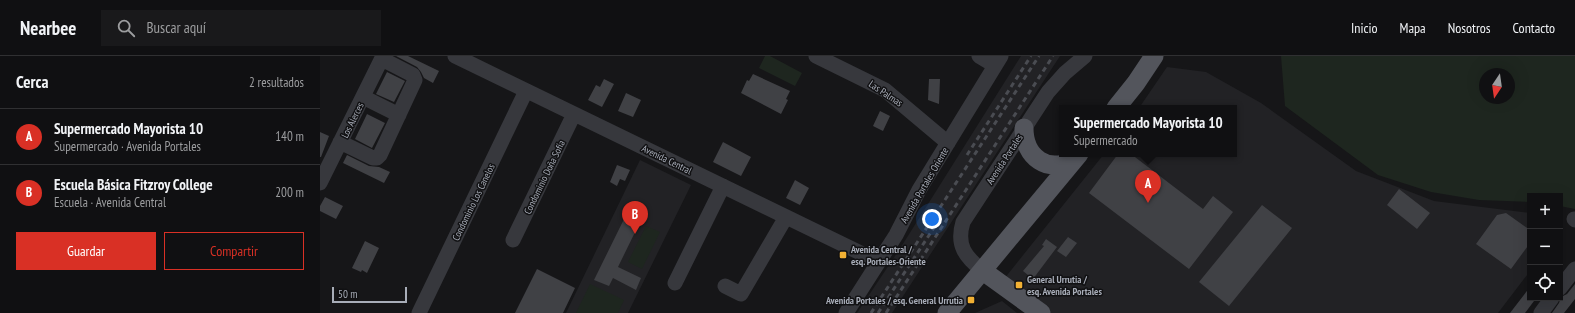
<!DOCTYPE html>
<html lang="es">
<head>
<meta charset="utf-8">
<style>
  body { margin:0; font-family:"PT Sans Narrow",sans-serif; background:#19191b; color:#f1f3f6 }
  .controls { position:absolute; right:12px; bottom:12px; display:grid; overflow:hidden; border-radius:0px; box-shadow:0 4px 16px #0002 }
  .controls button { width:36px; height:36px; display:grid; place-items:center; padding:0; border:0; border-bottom:1px solid #303032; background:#101012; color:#f1f3f6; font:20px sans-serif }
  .compass { position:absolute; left:1159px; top:12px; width:36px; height:36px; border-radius:50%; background:#101012; box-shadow:0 4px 16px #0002; rotate:193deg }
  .scale { position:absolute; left:12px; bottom:10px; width:75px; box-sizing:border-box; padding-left:4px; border:2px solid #a8adb8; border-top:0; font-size:11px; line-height:14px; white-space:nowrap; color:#a8adb8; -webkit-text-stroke:3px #111113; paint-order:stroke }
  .you { position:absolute; left:612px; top:163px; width:14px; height:14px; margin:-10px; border:3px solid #fff; border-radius:50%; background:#1a73e8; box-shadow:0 0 0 6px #1a73e833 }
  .badge { display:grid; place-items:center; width:26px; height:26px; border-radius:50%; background:#d93025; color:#fff; font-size:13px; font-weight:700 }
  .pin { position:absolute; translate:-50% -33px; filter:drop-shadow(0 1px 2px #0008) }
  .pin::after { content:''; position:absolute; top:21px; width:14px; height:12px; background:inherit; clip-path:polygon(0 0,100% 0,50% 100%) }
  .popup { position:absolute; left:739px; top:49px; width:178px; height:52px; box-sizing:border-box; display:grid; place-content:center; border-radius:0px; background:#101012; filter:drop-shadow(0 1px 3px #0005); font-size:13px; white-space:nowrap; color:#9c9d9f }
  .popup b { font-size:15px; color:#f1f3f6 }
  .popup::after { content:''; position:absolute; left:50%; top:100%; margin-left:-8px; border:8px solid transparent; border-top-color:#101012 }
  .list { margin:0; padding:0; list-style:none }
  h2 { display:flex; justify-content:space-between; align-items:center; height:52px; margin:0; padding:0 16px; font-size:17px }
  h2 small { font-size:13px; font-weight:400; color:#9c9d9f }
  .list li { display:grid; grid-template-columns:26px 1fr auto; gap:12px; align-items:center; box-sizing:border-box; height:56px; padding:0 16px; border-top:1px solid #303032 }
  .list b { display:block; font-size:15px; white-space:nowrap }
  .list p { margin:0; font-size:13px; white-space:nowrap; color:#9c9d9f }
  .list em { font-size:13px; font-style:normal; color:#9c9d9f }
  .actions { display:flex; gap:8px; padding:12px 16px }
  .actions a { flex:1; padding:9px 0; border:1px solid #d93025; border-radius:0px; text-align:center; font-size:14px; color:#d93025 }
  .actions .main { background:#d93025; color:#fff }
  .icon { flex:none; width:22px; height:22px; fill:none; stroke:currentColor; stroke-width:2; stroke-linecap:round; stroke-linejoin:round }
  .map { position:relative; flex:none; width:1255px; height:257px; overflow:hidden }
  header { display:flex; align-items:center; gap:24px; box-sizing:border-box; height:56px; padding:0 20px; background:#101012; border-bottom:1px solid #303032 }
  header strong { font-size:19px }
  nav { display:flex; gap:22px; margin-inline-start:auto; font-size:14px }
  .search { width:280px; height:36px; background:#19191b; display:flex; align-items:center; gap:10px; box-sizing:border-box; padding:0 14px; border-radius:0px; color:#9c9d9f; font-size:15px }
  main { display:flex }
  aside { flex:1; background:#101012 }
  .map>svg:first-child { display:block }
  .built { fill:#222225 }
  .green { fill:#1e261f; fill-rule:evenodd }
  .building { fill:#404145 }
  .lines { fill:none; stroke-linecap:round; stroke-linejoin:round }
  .minor { stroke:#37383d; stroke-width:15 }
  .major { stroke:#53555c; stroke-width:19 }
  .rail { stroke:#4a4c52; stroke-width:3; stroke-dasharray:5 4; stroke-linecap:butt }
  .poi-dot { fill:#f2b134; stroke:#111113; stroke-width:1.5 }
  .labels { text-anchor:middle; stroke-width:3; stroke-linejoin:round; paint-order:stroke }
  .street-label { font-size:10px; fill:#a8adb8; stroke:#111113 }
  .poi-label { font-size:10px; font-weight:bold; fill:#a8adb8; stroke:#111113; text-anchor:start }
</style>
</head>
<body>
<header>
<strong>Nearbee</strong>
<div class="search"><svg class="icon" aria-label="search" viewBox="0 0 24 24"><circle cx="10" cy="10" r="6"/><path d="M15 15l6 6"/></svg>Buscar aquí</div>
<nav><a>Inicio</a><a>Mapa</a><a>Nosotros</a><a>Contacto</a></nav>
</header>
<main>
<aside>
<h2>Cerca<small>2 resultados</small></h2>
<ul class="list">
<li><span class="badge">A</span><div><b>Supermercado Mayorista 10</b><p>Supermercado · Avenida Portales</p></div><em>140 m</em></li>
<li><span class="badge">B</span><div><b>Escuela Básica Fitzroy College</b><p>Escuela · Avenida Central</p></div><em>200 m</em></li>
</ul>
<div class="actions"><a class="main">Guardar</a><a>Compartir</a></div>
</aside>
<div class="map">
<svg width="1255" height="257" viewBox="0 0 1255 257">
  <rect width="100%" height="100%" fill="#161618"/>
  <path class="built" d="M701,0H740L572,257H537L581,191Z
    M847,11L886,16L941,47L1036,115L1114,145L1210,157V215L1178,257H731L684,223L784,98H914V52H819Z
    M320,104L371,129L308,257H246Z
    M682,245L697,257H655Z"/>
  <path class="green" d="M445,0H450L482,17L475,30L439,12Z
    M961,0H1255V153L1240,150V140H1210V146L1159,144L1111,136L1058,119L965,50ZM1165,18H1189V42H1165Z
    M326,170L340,176L322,213L308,206Z
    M270,228L304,244L298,257H256Z"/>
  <path class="building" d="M76,0H88L119,15L113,27L104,22L101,16L97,11Z
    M67,16L85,25L74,46L56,38Z
    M433,18L470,35L466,43L468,44L461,58L421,37L427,24L429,25Z
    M284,23L294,28L282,51L268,44L276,29L280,31Z
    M609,23H620L619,48L608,44Z
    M306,37L321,44L313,61L298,55Z
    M560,55L570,60L563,75L553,70Z
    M47,58L65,67L52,92L35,83Z
    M0,76L9,80L1,101H0Z
    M403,86L431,101L421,120L393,106Z
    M798,98H811L883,153L893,140L913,156L869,213L769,137Z
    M27,99L49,110L59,111L70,116L64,127L23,107Z
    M297,109L310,114L305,125L300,123L297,130L290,126Z
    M475,124L489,132L480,149L466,142Z
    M1079,133L1110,157L1097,173L1067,149Z
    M5,141L23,150L16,163L0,155V150Z
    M942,149L972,172L909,250L879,226Z
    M1186,157L1210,174V187L1191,213L1156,188L1177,159Z
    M306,159L320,166L298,211L321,222L316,234L293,222L289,230L274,224Z
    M748,181L757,187L746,201L737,195Z
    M726,183L737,191L713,223L703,215L724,190L722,189Z
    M45,185L59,192L47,217L42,214L41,216L32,212Z
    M217,213L255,232L243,257H195Z
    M1255,228V243L1244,257H1232L1239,247L1241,241L1247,238Z
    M1210,231V242L1214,245L1205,257H1190Z"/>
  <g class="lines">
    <path class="minor" d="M135,0L559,206
      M496,0L565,34L628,87
      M659,0L674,9
      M43,41L79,59
      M20,86L53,102H57L60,99L95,24L93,19L62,3
      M0,127L63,0
      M1254,163L1255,164
      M193,184L254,58
      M663,215C645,201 636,189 643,166L728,36L745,17L765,0
      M355,227L403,130
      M405,230L421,238L466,161
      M1240,232L1255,213
      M99,257L206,35
      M526,257L576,179L599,134L681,0
      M1221,257L1232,242"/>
    <path class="major" d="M796,52L816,27L834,0
      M704,72C704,101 728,119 754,103
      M663,215L721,257
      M627,257L759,98"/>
    <path class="rail" d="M647,99L711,0
      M551,257L719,0
      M558,257L621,161
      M566,257L733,0"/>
  </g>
  <g class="poi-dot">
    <rect x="519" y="195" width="8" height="8" rx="2"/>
    <rect x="695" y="225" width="8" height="8" rx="2"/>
    <rect x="647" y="240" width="8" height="8" rx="2"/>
  </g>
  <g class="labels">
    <g class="street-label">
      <text transform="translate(566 37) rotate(34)" y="4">Las Palmas</text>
      <text transform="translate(32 64) rotate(-64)" y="4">Los Alerces</text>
      <text transform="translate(347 103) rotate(26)" y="4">Avenida Central</text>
      <text transform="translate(684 103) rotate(-57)" y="4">Avenida Portales</text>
      <text transform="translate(224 121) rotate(-64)" y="4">Condominio Doña Sofía</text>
      <text transform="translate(604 129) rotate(-60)" y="4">Avenida Portales Oriente</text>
      <text transform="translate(153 146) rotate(-64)" y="4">Condominio Los Canelos</text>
    </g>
    <g class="poi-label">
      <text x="531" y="197">Avenida Central /<tspan x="531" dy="12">esq. Portales-Oriente</tspan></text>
      <text x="707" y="227">General Urrutia /<tspan x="707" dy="12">esq. Avenida Portales</tspan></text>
      <text x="643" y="248" text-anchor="end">Avenida Portales / esq. General Urrutia</text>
    </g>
  </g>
</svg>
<div class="controls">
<button>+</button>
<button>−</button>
<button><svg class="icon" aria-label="locate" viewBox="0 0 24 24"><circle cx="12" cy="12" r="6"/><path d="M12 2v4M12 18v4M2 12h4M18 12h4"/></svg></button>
</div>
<svg class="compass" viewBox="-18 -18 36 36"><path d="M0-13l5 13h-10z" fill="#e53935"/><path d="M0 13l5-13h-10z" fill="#9c9d9f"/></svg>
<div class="scale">50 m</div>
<div class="you"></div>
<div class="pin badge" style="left:828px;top:147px">A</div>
<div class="popup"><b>Supermercado Mayorista 10</b>Supermercado</div>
<div class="pin badge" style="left:315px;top:178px">B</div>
</div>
</main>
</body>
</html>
